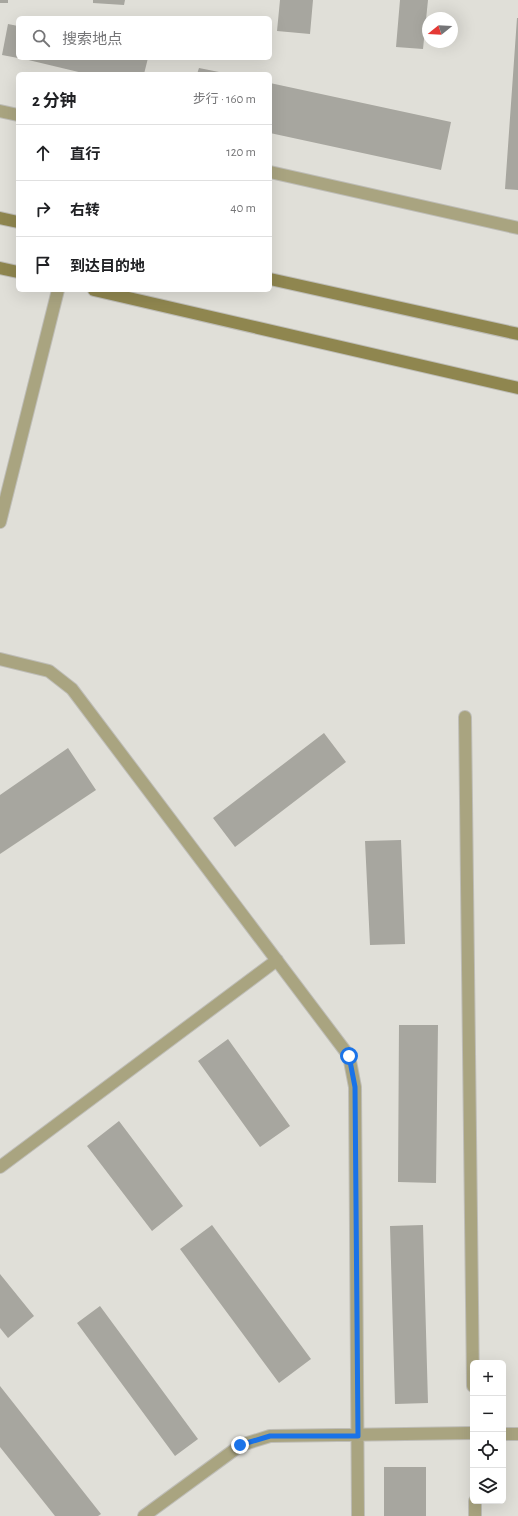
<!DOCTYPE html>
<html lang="zh">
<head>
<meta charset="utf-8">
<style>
  body { margin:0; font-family:"Alegreya Sans","Noto Sans SC",sans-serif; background:#f6f6f6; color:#202124 }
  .controls { position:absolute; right:12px; bottom:12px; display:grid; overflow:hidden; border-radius:6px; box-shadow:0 4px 16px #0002 }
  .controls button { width:36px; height:36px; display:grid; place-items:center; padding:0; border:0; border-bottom:1px solid #e0e0e0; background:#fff; color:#202124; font:20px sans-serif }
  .compass { position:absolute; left:422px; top:12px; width:36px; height:36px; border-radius:50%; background:#fff; box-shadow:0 4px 16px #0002; rotate:252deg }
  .stop { position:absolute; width:12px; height:12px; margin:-9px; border:3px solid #1a73e8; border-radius:50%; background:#fff }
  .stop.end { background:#1a73e8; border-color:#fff; box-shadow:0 1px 4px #0008 }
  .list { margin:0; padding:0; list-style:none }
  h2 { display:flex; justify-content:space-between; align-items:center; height:52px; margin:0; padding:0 16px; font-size:17px }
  h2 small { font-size:13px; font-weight:400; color:#757577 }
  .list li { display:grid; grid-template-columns:26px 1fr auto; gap:12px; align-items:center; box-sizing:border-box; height:56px; padding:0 16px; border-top:1px solid #e0e0e0 }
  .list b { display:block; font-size:15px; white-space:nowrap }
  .list em { font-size:13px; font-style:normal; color:#757577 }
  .icon { flex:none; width:22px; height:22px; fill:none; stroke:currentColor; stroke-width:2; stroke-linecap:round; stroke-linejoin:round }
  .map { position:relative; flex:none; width:518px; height:1516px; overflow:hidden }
  .search { position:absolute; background:#fff; box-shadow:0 4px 16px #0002; left:16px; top:16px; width:256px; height:44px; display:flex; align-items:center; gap:10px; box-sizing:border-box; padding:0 14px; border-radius:6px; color:#757577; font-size:15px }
  .panel { position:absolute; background:#fff; box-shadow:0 4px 16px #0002; left:16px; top:72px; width:256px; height:220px; border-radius:6px }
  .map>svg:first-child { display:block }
  .building { fill:#a7a69f }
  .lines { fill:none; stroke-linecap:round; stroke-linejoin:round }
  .street-casing { stroke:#bebdb7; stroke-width:14 }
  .secondary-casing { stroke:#bebdb7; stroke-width:14 }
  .street { stroke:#a9a480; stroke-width:12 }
  .secondary { stroke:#8f864f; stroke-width:12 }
  .route { stroke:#1a73e8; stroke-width:5 }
</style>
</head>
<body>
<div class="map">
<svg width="518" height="1516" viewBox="0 0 518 1516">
  <rect width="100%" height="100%" fill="#e0dfd8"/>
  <path class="building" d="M0,0H8V3H0Z
    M93,0H125L124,5L93,3Z
    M280,0H313L310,34L277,31Z
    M400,0H428L423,49L396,47Z
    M517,18H518V190L505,189Z
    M8,24L18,26V58L2,55Z
    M20,58H148L144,74H87Z
    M199,68L224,73V74H197Z
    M270,83L451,122L441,170L270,133Z
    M324,733L346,762L235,847L213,818Z
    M68,748L96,790L0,854V795Z
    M401,840L405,944L370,945L365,841Z
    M399,1025H438L436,1183L398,1182Z
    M228,1039L290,1126L260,1147L198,1061Z
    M119,1121L183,1206L152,1231L87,1146Z
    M212,1225L311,1359L279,1383L180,1249Z
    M423,1225L428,1403L395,1404L390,1226Z
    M0,1274L34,1316L8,1338L0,1328Z
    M100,1306L198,1439L175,1456L77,1323Z
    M0,1386L101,1514L98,1516H55L0,1447Z
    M384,1467H426V1516H384Z"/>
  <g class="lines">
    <g class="street-casing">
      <path id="street" d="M0,111L18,115
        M270,172L518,228
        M0,522L58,290
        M0,659L49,671L72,689L349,1056L355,1087L358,1516
        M465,717L473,1386
        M0,1167L277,960
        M503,1434H518
        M475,1501V1516
        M144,1516L241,1445L270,1436L473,1433"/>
    </g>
    <g class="secondary-casing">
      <path id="secondary" d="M0,218L18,222
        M0,268L18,272
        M270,279L518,334
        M94,290L518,388"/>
    </g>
    <use href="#street" class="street"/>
    <use href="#secondary" class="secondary"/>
  </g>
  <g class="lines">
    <path class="route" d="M240,1445L270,1436H358L355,1087L349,1056"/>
  </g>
</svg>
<div class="controls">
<button>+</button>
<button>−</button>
<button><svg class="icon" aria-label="locate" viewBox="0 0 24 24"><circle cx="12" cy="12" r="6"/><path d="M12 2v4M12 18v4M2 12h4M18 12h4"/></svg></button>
<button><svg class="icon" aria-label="layers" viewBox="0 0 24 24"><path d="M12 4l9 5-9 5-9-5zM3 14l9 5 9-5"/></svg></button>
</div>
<svg class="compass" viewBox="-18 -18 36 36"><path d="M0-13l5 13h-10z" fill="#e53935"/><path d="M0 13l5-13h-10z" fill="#757577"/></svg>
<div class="stop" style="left:349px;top:1056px"></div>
<div class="stop end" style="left:240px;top:1445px"></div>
<div class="search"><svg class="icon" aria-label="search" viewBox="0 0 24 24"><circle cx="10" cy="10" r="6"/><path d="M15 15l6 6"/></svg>搜索地点</div>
<section class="panel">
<h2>2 分钟<small>步行 · 160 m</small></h2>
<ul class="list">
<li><svg class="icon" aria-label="ahead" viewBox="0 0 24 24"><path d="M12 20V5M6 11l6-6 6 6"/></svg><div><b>直行</b></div><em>120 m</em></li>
<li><svg class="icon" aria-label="right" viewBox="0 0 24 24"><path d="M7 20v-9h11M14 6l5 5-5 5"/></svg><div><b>右转</b></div><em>40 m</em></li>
<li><svg class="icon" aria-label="arrive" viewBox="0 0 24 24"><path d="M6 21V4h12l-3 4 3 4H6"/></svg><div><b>到达目的地</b></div></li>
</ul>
</section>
</div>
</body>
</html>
